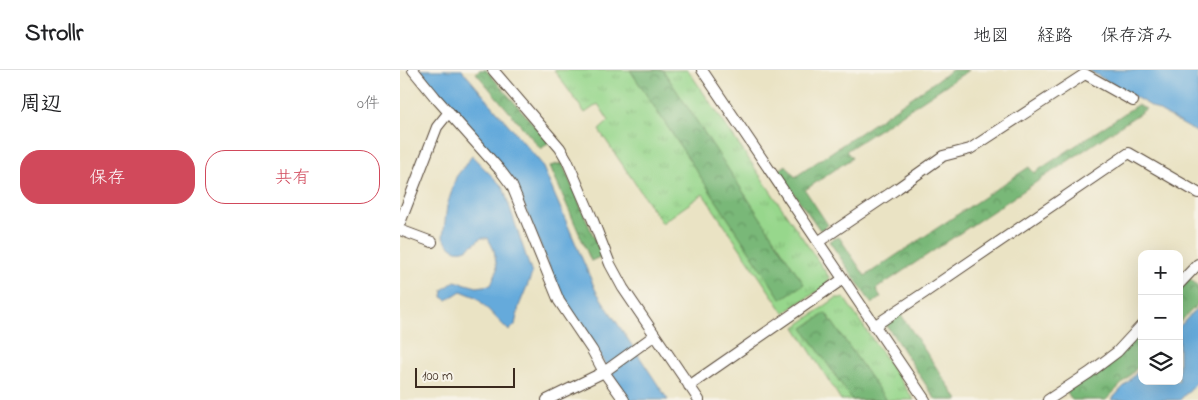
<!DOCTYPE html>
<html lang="ja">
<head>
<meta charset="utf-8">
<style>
  body { margin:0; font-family:"Indie Flower","Klee One",sans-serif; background:#f6f6f6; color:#202124 }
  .controls { position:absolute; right:15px; bottom:15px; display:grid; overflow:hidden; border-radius:10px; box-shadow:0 5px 20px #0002 }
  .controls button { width:45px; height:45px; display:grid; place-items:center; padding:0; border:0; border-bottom:1px solid #e0e0e0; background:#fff; color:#202124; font:25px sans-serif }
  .scale { position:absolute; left:15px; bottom:12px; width:100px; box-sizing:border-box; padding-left:5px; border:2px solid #3b2a1e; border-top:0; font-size:14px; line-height:18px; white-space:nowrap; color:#3b2a1e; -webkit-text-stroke:4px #f7f3e8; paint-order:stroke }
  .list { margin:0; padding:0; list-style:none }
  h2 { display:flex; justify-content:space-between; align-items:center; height:65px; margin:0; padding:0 20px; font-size:21px }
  h2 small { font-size:16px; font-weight:400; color:#757577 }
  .actions { display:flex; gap:10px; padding:15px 20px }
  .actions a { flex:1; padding:11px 0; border:1px solid #d1495b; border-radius:20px; text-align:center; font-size:18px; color:#d1495b }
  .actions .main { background:#d1495b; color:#fff }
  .icon { flex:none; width:28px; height:28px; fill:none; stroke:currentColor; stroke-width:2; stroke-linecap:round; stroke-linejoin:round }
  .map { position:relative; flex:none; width:798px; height:330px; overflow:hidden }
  header { display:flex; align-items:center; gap:30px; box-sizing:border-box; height:70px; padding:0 25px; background:#fff; border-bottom:1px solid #e0e0e0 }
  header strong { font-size:24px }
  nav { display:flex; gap:28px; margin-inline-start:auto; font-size:18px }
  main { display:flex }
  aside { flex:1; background:#fff }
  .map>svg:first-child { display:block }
  .grass { fill:url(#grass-tufts); stroke:#698055 }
  .forest { fill:url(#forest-crowns); stroke:#5a714b }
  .water { fill:#65aadb; stroke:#506a7c }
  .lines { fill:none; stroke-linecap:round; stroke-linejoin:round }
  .minor-casing { stroke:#554637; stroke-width:12 }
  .minor { stroke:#fff; stroke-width:10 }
</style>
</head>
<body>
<header>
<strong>Strollr</strong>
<nav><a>地図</a><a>経路</a><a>保存済み</a></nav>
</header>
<main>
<aside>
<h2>周辺<small>0件</small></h2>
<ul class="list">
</ul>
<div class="actions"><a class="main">保存</a><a>共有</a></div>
</aside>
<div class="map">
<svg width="798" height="330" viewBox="0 0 798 330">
  <defs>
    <pattern id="grass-tufts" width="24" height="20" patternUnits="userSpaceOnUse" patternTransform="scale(1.25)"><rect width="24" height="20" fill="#97d78c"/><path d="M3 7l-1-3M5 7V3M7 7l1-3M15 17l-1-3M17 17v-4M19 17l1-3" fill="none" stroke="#83b978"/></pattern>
    <pattern id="forest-crowns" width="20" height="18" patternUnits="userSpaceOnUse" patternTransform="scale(1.25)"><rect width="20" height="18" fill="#79b878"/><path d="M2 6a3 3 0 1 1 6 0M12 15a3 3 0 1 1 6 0" fill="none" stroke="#649662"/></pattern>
  </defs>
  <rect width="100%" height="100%" fill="#f7f3e8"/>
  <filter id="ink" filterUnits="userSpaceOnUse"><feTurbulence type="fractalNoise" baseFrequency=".02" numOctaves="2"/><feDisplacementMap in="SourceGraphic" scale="10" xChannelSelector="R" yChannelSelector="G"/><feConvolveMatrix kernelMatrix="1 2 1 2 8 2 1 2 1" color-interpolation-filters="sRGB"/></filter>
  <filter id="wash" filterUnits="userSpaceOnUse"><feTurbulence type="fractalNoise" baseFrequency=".0096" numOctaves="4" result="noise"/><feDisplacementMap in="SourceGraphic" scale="20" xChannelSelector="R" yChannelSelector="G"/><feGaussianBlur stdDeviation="1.12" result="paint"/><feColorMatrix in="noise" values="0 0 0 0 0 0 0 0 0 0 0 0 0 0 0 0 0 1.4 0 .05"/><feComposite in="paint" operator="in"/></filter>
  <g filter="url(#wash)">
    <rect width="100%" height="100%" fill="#eae3c4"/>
    <path class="grass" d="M154,0H288L429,207L427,215L384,243L303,124L262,153L199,60L209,51L198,34L185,43Z
      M436,228H444L514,330H441L395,257Z"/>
    <path class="forest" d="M80,0H86L149,72L141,79L76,3Z
      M230,0H263L404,214L381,229Z
      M552,0H569L446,81L452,88L405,120L428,155L420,160L378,101L386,95L395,107Z
      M737,35L746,39L476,219L481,227L472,234L429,171L439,167L465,206L629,97L634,103Z
      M162,93L202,186L191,191L150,96Z
      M789,208L798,216V234L779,253V219Z
      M426,243L486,330H452L403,258Z
      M500,243L558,330H536L485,253Z
      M742,260V293L706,330H672L667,322Z"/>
    <path class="water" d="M20,0H62L141,93L196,221L268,330H229L163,231L114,111Z
      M688,0H798V63Z
      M72,86L103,117L132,204L119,236L115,255L109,261L76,227L61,221L47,230L42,227L43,220L55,211L77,217L91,215L97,199L94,180L88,168H81C73,175 62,186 51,177C48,175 45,170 43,167L47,136L56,107Z
      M798,237V311L780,330H711L742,297V311H779V257Z"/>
  </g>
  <g filter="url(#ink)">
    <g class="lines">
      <g class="minor-casing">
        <path id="minor" d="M13,0L35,27L100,100L112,116L159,231L192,280L204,302L224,330
          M93,0L160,78L167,90L192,148L210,194L223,218L299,330
          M302,0L525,330
          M0,153L37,57L49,42
          M0,160L32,172
          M418,172L498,118L543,86L570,79L685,4L733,31
          M779,214L798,194
          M474,256L524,223L729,83L798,123
          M289,316L443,209
          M147,330L204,302L255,265
          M648,330L689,303L717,282L742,255"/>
      </g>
      <use href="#minor" class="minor"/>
    </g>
  </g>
</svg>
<div class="controls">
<button>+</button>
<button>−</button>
<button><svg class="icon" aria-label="layers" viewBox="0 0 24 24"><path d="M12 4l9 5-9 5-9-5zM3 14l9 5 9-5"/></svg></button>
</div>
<div class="scale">100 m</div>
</div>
</main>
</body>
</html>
